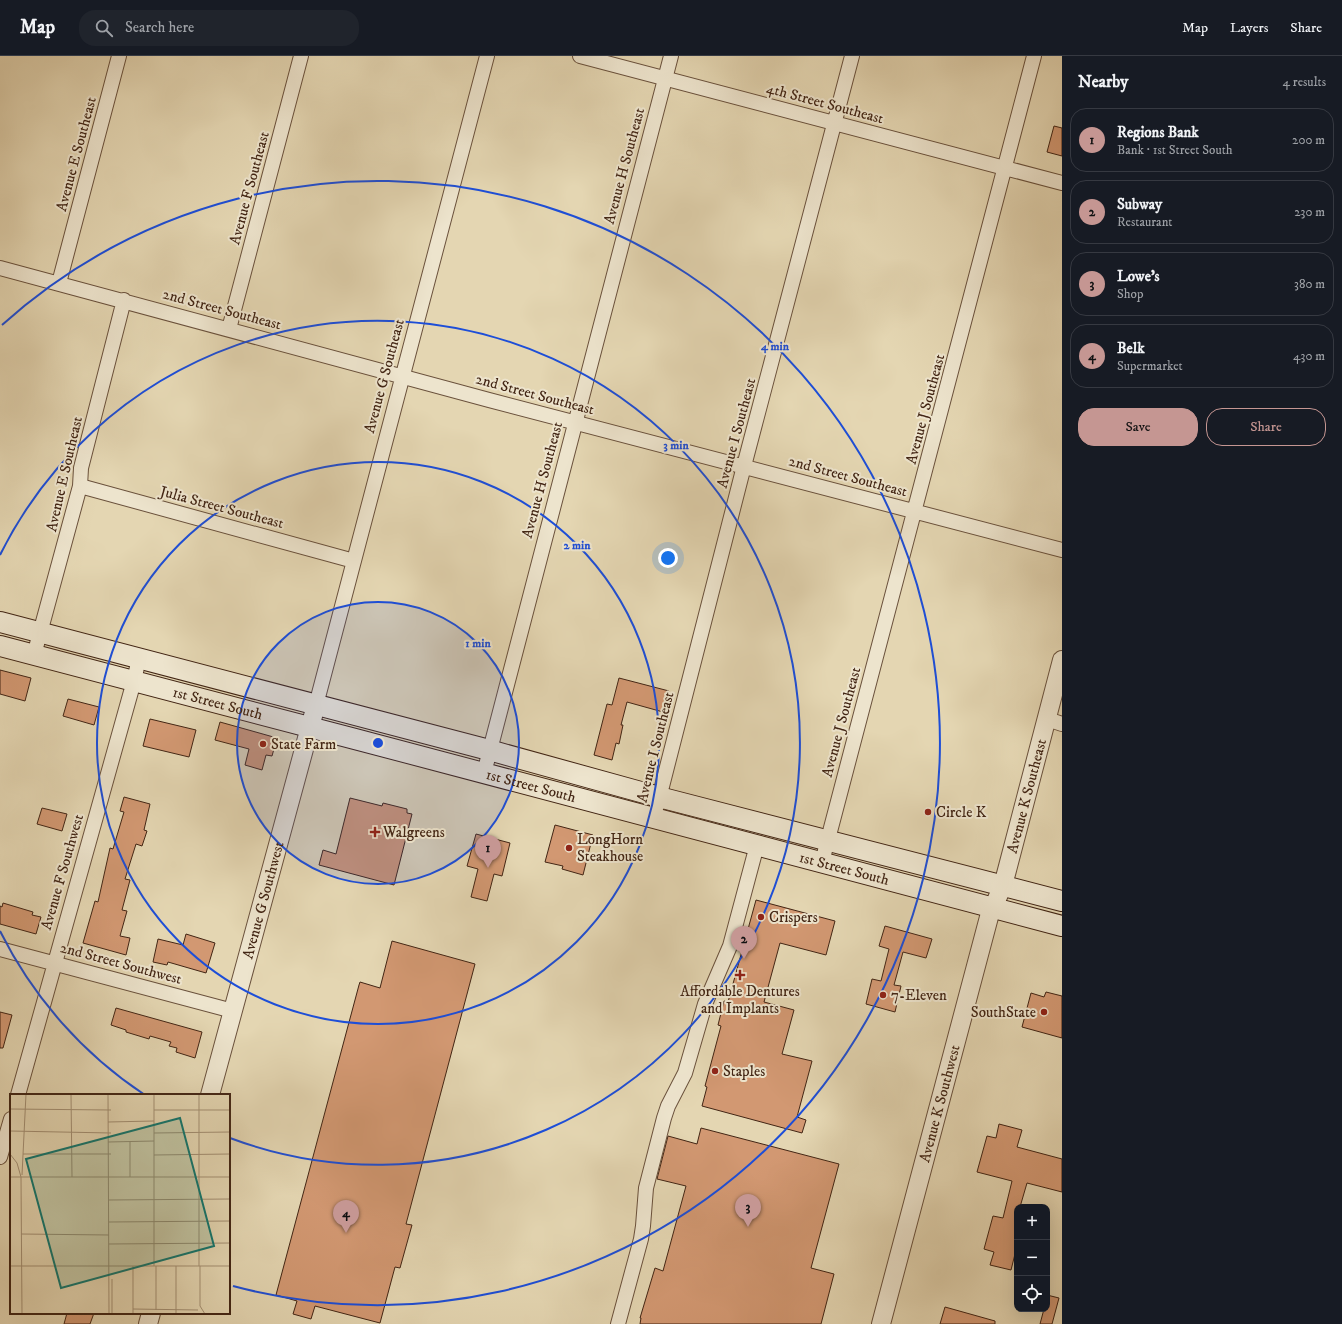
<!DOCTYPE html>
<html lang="en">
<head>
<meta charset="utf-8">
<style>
  body { margin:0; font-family:"IM FELL DW Pica",serif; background:#20242c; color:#f1f3f6 }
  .controls { position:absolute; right:12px; bottom:12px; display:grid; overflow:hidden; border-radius:8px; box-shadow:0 4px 16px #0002 }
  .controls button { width:36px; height:36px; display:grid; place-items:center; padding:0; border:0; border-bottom:1px solid #363941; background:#171b24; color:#f1f3f6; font:20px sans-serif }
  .you { position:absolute; left:668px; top:502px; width:14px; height:14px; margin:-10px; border:3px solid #fff; border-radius:50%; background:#1a73e8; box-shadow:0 0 0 6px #1a73e833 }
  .badge { display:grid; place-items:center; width:26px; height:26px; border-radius:50%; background:#c59692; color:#111; font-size:13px; font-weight:700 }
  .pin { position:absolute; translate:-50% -33px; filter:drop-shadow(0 1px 2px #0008) }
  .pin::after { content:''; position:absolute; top:21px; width:14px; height:12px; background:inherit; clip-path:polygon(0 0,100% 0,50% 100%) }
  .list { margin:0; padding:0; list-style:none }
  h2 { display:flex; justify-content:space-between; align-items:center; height:52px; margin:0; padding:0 16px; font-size:17px }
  h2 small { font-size:13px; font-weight:400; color:#9ea1a6 }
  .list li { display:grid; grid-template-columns:26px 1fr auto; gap:12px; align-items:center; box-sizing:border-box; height:64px; margin:0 8px 8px; padding:0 8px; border:1px solid #363941; border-radius:16px }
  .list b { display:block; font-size:15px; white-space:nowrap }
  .list p { margin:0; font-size:13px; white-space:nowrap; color:#9ea1a6 }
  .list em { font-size:13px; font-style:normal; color:#9ea1a6 }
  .actions { display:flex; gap:8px; padding:12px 16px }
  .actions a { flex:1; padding:9px 0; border:1px solid #c59692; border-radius:16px; text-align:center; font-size:14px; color:#c59692 }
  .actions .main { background:#c59692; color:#111 }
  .icon { flex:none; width:22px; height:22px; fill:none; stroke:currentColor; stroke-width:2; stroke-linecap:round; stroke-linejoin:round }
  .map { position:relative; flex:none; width:1062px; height:1268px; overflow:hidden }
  header { display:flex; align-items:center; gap:24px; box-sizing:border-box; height:56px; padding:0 20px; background:#171b24; border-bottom:1px solid #363941 }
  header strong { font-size:19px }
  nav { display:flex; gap:22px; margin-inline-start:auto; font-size:14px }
  .search { width:280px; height:36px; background:#20242c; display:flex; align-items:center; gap:10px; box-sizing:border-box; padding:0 14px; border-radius:16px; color:#9ea1a6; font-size:15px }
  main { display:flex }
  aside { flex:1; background:#171b24 }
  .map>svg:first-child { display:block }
  .building { fill:#d29872; stroke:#422514 }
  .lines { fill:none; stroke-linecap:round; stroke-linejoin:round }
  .minor-casing { stroke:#6a513c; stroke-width:16 }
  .tertiary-casing { stroke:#6a513c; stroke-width:20 }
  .secondary-casing { stroke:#422514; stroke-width:22 }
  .minor { stroke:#ede4cd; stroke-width:14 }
  .tertiary { stroke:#ede4cd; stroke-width:18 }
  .secondary { stroke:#ede4cd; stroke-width:20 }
  .ring { fill:none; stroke:#1d4ed8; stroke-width:2 }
  .poi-dot { fill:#8f2418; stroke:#ede4cd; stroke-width:1.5 }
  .labels { text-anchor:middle; stroke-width:4; stroke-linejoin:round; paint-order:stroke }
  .street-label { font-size:15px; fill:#422514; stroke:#ede4cd }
  .poi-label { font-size:15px; fill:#422514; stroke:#ede4cd; text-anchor:start }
  .inset-road { fill:none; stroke:#a38f73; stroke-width:1 }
  .view { fill:#0f766e; fill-opacity:0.15; stroke:#0f766e; stroke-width:2 }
  .inset-edge { fill:none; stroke:#422514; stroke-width:2 }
  .centre { fill:#1d4ed8; stroke:#ede4cd; stroke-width:2 }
  .ring-label { font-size:12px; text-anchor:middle; font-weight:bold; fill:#1d4ed8; stroke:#ede4cd; stroke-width:4; stroke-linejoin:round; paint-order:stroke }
</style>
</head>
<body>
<header>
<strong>Map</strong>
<div class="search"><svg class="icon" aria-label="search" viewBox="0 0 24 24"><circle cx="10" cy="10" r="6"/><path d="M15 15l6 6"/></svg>Search here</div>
<nav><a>Map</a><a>Layers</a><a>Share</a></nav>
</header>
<main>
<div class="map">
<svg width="1062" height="1268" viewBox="0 0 1062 1268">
  <rect width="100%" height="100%" fill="#e4d6b2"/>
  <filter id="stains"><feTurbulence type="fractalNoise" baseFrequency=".005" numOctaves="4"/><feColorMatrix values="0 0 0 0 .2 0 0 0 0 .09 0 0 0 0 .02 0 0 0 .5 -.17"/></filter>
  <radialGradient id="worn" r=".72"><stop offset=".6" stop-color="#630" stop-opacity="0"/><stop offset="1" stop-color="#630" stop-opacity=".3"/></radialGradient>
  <path class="building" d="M1054,70L1062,72V100L1047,96Z
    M0,614L31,622L25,645L0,638Z
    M619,622L669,635L663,656L627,646L621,669H623L619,688L616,687L612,704L594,699L607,648L612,649Z
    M68,643L99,651L94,669L63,660Z
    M150,663L196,674L189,701L143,690Z
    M220,666L277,682L272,700L266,699L262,714L245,709L249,693L215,684Z
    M124,741L150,748L144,774L147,775L142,790L136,788L125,823L130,824L122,854L127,855L120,880L130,882L126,899L83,887L95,845L98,846L110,792L113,793L124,756L120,755Z
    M350,742L382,750L383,747L407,753V757L412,758L394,829L319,809L323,794L336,798Z
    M42,752L67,758L62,775L37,768Z
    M555,769L593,779L583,819L562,813L563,810L545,806Z
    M476,778L510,787L502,820L494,818L487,845L471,841L478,813L467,810Z
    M756,844L835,865L826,899L780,887L764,946L794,954L782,998L812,1005L797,1061L806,1064L802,1077L702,1050L707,1031L705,1030L721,970L718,969L724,945L728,946Z
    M3,847L33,856L32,859L41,861L36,878L0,868V850L2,851Z
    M885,870L932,883L926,902L903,896L894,929L901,930L895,956L866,948L872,923L881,925L889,893L879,890Z
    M186,878L215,887L206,917L168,906L167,909L153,906L158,883L183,889Z
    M392,885L475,908L406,1168L412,1169L400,1212L395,1211L380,1267L315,1250L311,1263L293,1258L297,1245L276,1239L359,929L360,926L380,932Z
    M1046,936L1062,940V982L1022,971L1031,937L1044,941Z
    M116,952L202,976L195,1002L176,996L177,992L169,990L171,986L150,980L149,983L126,976V974L111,969Z
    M0,956L12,959L3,992H0Z
    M999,1068L1022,1074L1017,1091L1062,1103V1136L1027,1127L1020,1151H1017V1190L1011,1214L990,1209L994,1196L984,1193L993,1160L1003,1162L1012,1125L977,1116L987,1080L996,1082Z
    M701,1072L839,1108L811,1212L834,1218L821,1268H640L641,1262H640L655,1212L663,1215L686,1130L657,1123L668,1080L697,1088Z
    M1047,1239L1059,1242L1052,1268H1040L1044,1253H1047Z
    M945,1251L995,1265V1268H940Z
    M67,1257H94L90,1268H64Z"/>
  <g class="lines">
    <g class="minor-casing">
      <path id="minor" d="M580,0L1062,127
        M0,212L489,344L1062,494
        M59,227L119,0
        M229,273L301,0
        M80,430L354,505
        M34,599L80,430L81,412L124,244
        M316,649L487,0
        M1047,663L1062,668
        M484,717L671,0
        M657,750L744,410L852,0
        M822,806L1034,0
        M0,893L233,955
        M18,1039L134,625L139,602
        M0,1101L11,1063
        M618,1268L641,1183L643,1170L646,1132L664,1062L668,1050L685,1017L705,948L730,890L757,789"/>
    </g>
    <g class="tertiary-casing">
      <g id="tertiary">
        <path id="s1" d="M210,1039L316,649"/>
        <path d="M148,1268L151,1257"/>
        <path id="s2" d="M881,1268L989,861L1003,829L1006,818L1062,604"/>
      </g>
    </g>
    <g class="secondary-casing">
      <g id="secondary">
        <path d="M0,566L489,694L659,741L1062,845"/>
        <path id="s3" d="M0,590L355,683L1062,870"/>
      </g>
    </g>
    <use href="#minor" class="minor"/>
    <use href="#tertiary" class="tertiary"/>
    <use href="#secondary" class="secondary"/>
  </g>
  <circle cx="378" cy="687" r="141" fill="#1d4ed8" fill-opacity=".12"/>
  <g class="ring">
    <circle cx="378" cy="687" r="141"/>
    <circle cx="378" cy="687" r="281"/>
    <path d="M145 1039A422 422 0 0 1 0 875M0 499A422 422 0 1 1 230 1082"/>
    <path d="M2 269A562 562 0 1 1 233 1230"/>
  </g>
  <g class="poi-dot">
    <circle cx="263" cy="688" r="4"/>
    <circle cx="928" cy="756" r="4"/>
    <path d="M373 770h4v4h4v4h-4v4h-4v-4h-4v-4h4z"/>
    <circle cx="569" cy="792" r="4"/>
    <circle cx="761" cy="861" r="4"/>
    <path d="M738 913h4v4h4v4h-4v4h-4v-4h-4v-4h4z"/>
    <circle cx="883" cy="939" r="4"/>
    <circle cx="1044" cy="956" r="4"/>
    <circle cx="715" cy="1015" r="4"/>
  </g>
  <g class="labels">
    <g class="street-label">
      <text transform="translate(825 47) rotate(15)" y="5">4th Street Southeast</text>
      <text transform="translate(76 98) rotate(-75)" y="5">Avenue E Southeast</text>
      <text transform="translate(624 110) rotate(-75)" y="5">Avenue H Southeast</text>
      <text transform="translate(249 132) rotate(-75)" y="5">Avenue F Southeast</text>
      <text transform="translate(222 253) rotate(15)" y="5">2nd Street Southeast</text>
      <text transform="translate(384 320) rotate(-75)" y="5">Avenue G Southeast</text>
      <text transform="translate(535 338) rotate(15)" y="5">2nd Street Southeast</text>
      <text transform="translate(925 353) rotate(-75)" y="5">Avenue J Southeast</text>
      <text transform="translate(736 377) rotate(-75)" y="5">Avenue I Southeast</text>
      <text transform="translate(64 418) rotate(-77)" y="5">Avenue E Southeast</text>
      <text transform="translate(848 420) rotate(15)" y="5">2nd Street Southeast</text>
      <text transform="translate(542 424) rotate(-75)" y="5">Avenue H Southeast</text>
      <text transform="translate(222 451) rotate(15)" y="5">Julia Street Southeast</text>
      <text dy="5" stroke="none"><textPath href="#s3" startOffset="225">1st Street South</textPath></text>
      <text transform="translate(841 666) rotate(-75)" y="5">Avenue J Southeast</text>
      <text transform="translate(655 691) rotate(-76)" y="5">Avenue I Southeast</text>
      <text dy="5" stroke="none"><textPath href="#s3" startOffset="549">1st Street South</textPath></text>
      <text dy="5" stroke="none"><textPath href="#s2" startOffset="548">Avenue K Southeast</textPath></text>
      <text dy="5" stroke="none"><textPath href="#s3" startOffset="873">1st Street South</textPath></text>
      <text transform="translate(62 816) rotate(-74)" y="5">Avenue F Southwest</text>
      <text dy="5" stroke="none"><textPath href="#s1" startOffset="202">Avenue G Southwest</textPath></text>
      <text transform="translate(121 907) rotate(15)" y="5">2nd Street Southwest</text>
      <text dy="5" stroke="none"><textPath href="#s2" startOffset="228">Avenue K Southwest</textPath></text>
    </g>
    <g class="poi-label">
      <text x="271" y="693">State Farm</text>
      <text x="936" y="761">Circle K</text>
      <text x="383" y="781">Walgreens</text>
      <text x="577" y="788">LongHorn<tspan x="577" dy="17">Steakhouse</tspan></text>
      <text x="769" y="866">Crispers</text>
      <text x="740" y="940" text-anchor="middle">Affordable Dentures<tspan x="740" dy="17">and Implants</tspan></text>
      <text x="891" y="944">7-Eleven</text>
      <text x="1036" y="961" text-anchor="end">SouthState</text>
      <text x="723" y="1020">Staples</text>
    </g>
  </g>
  <g transform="translate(10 1038)">
    <rect width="220" height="220" fill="#e4d6b2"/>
    <path class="inset-road" d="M61,0L62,83M98,0L99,220M144,0V172M189,0V172M0,15L101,16M144,16H220M98,28L144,27M0,37L101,39M144,39L220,38M98,48L144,47M0,60L7,69L11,83L12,220M13,60H101M144,61L220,60M12,81L16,0M0,83H220M120,83V48M99,106L220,105M99,128L220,127M11,140L99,141M99,150L220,149M0,172H220M123,172V220M146,172V216M166,172V220M190,172V212L195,220M102,185V220M123,215L188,216"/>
    <path class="view" d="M170,24L204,152L51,194L16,65Z"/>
    <rect width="220" height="220" class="inset-edge"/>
  </g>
  <circle cx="378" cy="687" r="6" class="centre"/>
  <g class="ring-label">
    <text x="775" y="294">4 min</text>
    <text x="676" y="393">3 min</text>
    <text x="577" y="493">2 min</text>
    <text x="478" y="591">1 min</text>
  </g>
  <rect width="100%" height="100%" filter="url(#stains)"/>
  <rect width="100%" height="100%" fill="url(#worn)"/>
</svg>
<div class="controls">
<button>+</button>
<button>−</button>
<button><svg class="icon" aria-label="locate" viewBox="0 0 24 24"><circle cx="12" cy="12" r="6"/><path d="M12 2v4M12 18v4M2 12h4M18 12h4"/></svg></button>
</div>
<div class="you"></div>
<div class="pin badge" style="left:488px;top:812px">1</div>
<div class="pin badge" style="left:744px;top:903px">2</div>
<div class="pin badge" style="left:748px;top:1171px">3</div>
<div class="pin badge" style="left:346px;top:1177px">4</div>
</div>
<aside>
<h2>Nearby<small>4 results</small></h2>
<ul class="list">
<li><span class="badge">1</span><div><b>Regions Bank</b><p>Bank · 1st Street South</p></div><em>200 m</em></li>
<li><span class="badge">2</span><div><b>Subway</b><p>Restaurant</p></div><em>230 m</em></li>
<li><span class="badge">3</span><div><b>Lowe's</b><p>Shop</p></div><em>380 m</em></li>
<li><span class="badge">4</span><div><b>Belk</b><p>Supermarket</p></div><em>430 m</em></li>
</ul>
<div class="actions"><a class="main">Save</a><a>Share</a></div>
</aside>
</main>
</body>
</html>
